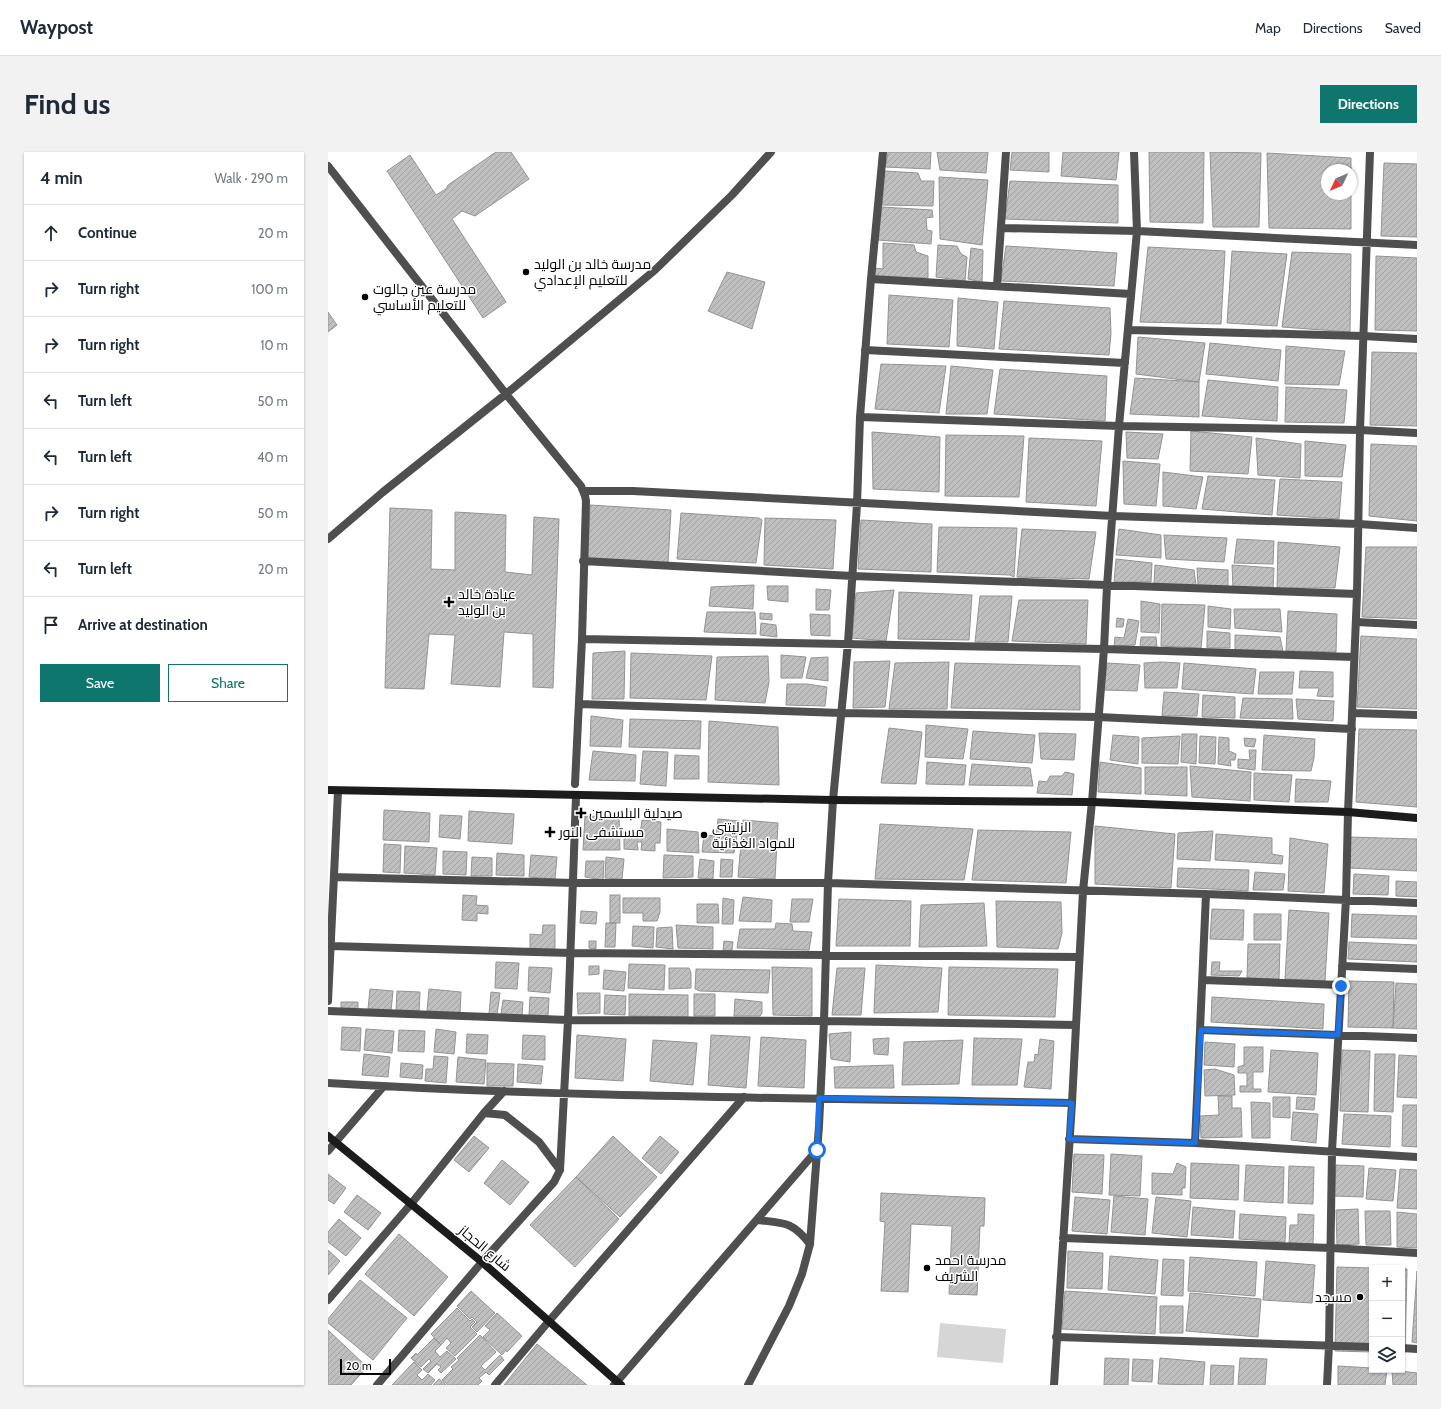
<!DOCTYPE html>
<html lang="en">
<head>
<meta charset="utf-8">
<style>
  body { margin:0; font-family:Cabin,Cairo,sans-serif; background:#f2f2f3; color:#1f2937 }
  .controls { position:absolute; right:12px; bottom:12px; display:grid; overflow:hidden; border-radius:0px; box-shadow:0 1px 3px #0004 }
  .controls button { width:36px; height:36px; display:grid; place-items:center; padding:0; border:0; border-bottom:1px solid #e0e1e3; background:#fff; color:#1f2937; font:20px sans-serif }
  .compass { position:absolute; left:993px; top:12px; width:36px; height:36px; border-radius:50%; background:#fff; box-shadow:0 1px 3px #0004; rotate:226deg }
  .scale { position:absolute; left:12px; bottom:10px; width:51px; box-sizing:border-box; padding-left:4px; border:2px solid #000; border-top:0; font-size:11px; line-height:14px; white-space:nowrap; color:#000; -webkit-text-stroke:3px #fff; paint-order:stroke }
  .stop { position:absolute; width:12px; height:12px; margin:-9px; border:3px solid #1a73e8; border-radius:50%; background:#fff }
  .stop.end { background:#1a73e8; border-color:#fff; box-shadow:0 1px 4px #0008 }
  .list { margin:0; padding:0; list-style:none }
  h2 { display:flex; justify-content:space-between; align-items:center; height:52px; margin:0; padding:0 16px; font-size:17px }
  h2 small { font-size:13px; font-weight:400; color:#747a83 }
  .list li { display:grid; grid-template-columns:26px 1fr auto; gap:12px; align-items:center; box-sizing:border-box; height:56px; padding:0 16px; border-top:1px solid #e0e1e3 }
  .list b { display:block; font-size:15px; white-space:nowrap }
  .list em { font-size:13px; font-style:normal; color:#747a83 }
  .actions { display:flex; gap:8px; padding:12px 16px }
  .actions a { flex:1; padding:9px 0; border:1px solid #0f766e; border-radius:0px; text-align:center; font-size:14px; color:#0f766e }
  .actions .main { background:#0f766e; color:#fff }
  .icon { flex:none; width:22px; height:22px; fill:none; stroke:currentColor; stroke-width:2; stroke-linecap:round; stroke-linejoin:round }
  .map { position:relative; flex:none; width:1089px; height:1233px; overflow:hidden; border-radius:0px }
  header { display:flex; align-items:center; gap:24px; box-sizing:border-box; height:56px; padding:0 20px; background:#fff; border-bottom:1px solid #e0e1e3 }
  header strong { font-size:19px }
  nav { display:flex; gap:22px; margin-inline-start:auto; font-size:14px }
  .intro { display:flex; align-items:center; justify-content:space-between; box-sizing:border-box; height:96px; padding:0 24px }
  h1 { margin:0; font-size:28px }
  .button { padding:10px 18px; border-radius:0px; background:#0f766e; color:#fff; font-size:14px; font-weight:700 }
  main { display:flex; gap:24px; padding:0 24px }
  aside { flex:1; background:#fff; border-radius:0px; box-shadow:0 1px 3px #0004 }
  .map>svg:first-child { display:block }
  .pitch { fill:#d6d6d6 }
  .building { fill:url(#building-hatch); stroke:#939393; fill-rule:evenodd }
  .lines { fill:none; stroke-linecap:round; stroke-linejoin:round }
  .street { stroke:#4f4f4f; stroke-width:8 }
  .secondary { stroke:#1c1c1c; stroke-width:8 }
  .route { stroke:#1a73e8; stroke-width:5 }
  .poi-dot { fill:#000; stroke:#fff; stroke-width:1.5 }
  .labels { text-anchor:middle; stroke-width:3; stroke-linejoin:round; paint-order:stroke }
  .poi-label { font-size:14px; fill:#000; stroke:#fff; text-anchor:start }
  .street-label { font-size:14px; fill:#000; stroke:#fff }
</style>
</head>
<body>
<header>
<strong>Waypost</strong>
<nav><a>Map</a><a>Directions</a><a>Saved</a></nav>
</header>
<div class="intro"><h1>Find us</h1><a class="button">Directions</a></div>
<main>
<aside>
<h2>4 min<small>Walk · 290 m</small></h2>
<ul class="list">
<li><svg class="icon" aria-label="ahead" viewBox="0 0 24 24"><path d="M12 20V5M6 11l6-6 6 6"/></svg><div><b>Continue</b></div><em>20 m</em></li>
<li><svg class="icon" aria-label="right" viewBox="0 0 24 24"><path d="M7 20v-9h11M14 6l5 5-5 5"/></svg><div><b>Turn right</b></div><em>100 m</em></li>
<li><svg class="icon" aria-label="right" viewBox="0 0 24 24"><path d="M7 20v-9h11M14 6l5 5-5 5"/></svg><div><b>Turn right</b></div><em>10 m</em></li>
<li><svg class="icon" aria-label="left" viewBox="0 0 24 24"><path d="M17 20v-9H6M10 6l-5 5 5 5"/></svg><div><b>Turn left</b></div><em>50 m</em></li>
<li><svg class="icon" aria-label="left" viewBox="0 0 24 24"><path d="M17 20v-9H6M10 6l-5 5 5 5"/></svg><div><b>Turn left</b></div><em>40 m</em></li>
<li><svg class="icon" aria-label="right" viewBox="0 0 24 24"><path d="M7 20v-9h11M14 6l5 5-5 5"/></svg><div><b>Turn right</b></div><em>50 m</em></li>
<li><svg class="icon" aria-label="left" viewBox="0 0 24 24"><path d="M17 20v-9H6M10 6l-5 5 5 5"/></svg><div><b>Turn left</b></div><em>20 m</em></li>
<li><svg class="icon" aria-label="arrive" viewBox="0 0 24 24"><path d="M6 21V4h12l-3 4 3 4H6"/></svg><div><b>Arrive at destination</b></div></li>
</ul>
<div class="actions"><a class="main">Save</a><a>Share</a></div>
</aside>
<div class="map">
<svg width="1089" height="1233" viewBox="0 0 1089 1233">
  <defs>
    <pattern id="building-hatch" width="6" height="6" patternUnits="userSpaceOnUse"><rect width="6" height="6" fill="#bfbfbf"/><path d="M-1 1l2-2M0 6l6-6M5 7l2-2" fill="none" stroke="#a2a2a2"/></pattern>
  </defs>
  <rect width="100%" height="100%" fill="#fff"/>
  <path class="pitch" d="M612,1171L678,1177L675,1211L609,1205Z"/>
  <path class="building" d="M168,0H183L201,27L147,64L134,59L124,67L178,150L155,166L59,19L82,3L108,43L118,37L120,33Z
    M560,0H603L602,17L557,15Z
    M609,0H660L658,21L612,18Z
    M684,0H721V20L682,18Z
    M735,0H791L788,28L733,24Z
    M821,0H876L875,71L822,70Z
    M882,0L933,1L931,75H885Z
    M939,1L1023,6V77L941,76ZM999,18H1023V42H999Z
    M1056,11L1089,12V85L1053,84Z
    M557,19L590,21L593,29H606L605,54L554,53Z
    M611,25L660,28L654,93L612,87Z
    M682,29L790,33V71L677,67Z
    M554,55L604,58L605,65L598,66L599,78L604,79L603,92L550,88Z
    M555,91L586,93L588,100L600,104V126L547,125V116L555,117Z
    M610,93L629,94L633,102L639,105L637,129L608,125Z
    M678,94L789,101L786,134L673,129Z
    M820,95L897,99L893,172L812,170Z
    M643,96L655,98L654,130L640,127Z
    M904,99L959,102L949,174L899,171Z
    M964,100L1023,102L1022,180L954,175Z
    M1048,104L1089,106V179L1047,178Z
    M399,120L437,130L424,177L380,159Z
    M561,143L625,148L621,195L559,192Z
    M630,146L670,150L666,197L629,194Z
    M676,149L782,156L783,181L781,203L671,197Z
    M0,160L9,173L0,180Z
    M810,185L877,191L871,230L808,222Z
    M882,191L953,198L950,229L878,222Z
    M958,194L1017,199L1011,233L957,232Z
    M1044,200L1089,201V274L1042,273Z
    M553,212L618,214L611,261L547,257Z
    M623,214L665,218L659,262H618Z
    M672,217L779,224L777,269L666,262Z
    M807,226L871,230V265L802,262Z
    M880,228L950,235L949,269L874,264Z
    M958,235L1019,238L1016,271L957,270Z
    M863,279L924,285L920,322L862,319Z
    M544,280L612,285L611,340L545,337Z
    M798,280L835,282L830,307L799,306Z
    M618,283L696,284L691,345L617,344Z
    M701,286L774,289L768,354L698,350Z
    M928,286L973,292L972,326L930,323Z
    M977,289L1018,293L1014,325L977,324Z
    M1043,292L1089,294V369L1041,364Z
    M795,309L832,312L828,354L796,352Z
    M835,320L875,325L868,357L835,354Z
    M880,324L947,328L944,363L874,357Z
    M952,327L1014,330L1011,367L949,363Z
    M262,353L343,358L340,411L260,406Z
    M62,356L104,358L103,417L127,418V360L178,363L177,420L204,423L206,365L231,367L225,536L205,535V482L176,480L172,535L123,532L127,483L101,482L96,537L57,536Z
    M353,361L431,366L434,368L428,411L349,407Z
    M437,366L508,368L505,417L436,413Z
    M533,368L604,372L603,420L530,417Z
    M611,375L689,376L686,425L682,423L609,420Z
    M694,377L768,380L761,427L689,425Z
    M791,377L833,383V406L788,403Z
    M836,383L899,386L896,410L838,407Z
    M909,387L946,389L945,412L906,411Z
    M950,390L1012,395L1007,436H949Z
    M1038,395H1089V467L1034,465Z
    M788,407L824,411L823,430H786Z
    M827,413L866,418L868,433L826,432Z
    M904,413L946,416L945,437L905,436Z
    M869,416L900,418V435L870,433Z
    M426,433L425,457L381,454L383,435Z
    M439,434H460V450L440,448Z
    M488,437L503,438L501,458H488Z
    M566,438L558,489L524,486L528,441Z
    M571,440L644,443L641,488L570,487Z
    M652,444H684L680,490H647Z
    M691,448H760L758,492L684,489Z
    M813,449L832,452L831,481L813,480Z
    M834,452L877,453L873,496L833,494Z
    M880,454L903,457L902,477L880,475Z
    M906,457H952L954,480L907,476Z
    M960,459L1009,462L1008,500L958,499Z
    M379,460H427L428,482L376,480Z
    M432,461L444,462V468L432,467Z
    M482,462L502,463V484L483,483Z
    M789,466L796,467L795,475H788Z
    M800,467L811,469L807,493L786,494L787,485L796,486Z
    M433,471L448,473L449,485L432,483Z
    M879,479L902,481V496H879Z
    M907,483L952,485L955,500L907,498Z
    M1033,484L1089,487V557L1029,555Z
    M813,485H828L829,495H812Z
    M297,499L296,547H264L265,501Z
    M303,501L384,504L378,548L302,546Z
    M453,503L478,505L474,526H453Z
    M440,504L441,530L437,551L387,548L389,505Z
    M500,505V529L478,526L483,506Z
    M562,509L557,555L525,556L526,510Z
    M621,510L619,557H561L567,511Z
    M833,510L852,511L849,536H817L816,511Z
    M627,511L752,514V558L623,556Z
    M779,511L812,513L809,539L776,538Z
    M856,511L928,517L925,542L854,537Z
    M972,519L1005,520V545L989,544L991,536H971Z
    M932,520H966L964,542H930Z
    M459,532H479L499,535L497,554L458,553Z
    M836,540L871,542L869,564H834Z
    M875,543L907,545V566L874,565Z
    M915,546L964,547L965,567L912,566Z
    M968,547L1006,549L1005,569L970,567Z
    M263,564L295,568L293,595L262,594Z
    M302,567L373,569L372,597L301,595Z
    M381,569L450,575L451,633L380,630Z
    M598,573L640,577L635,607L597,605Z
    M561,576L594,580L588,632L553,631Z
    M1031,577L1089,578V655L1028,650Z
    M645,579L707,583L704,611L642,607Z
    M711,581L748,582L746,608L713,607Z
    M854,582H869L868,612L853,610Z
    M785,583L811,585L810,612L782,608Z
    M936,583L987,587L986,606L983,619L934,618Z
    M852,584L850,612L814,611V586Z
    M872,584L888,585L887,612L871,611Z
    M891,585L901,586V599L908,602L907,608H902L903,614L890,612Z
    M916,586L928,587L926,595L917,594Z
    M921,598H928L927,618L910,616V607L922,608Z
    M265,599L308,603L307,629L261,628Z
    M315,599L340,600L338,634L312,632Z
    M347,603L371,604V627H346Z
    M599,610L638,613L636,633L598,632Z
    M772,610L813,616V642L770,640Z
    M644,612L702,616L705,634L641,633Z
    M862,614L923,620L922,649L864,645Z
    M817,615H859V644L817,642Z
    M737,620L746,622L744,643L709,641L711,629L719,630L722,624H734Z
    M926,621L964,623L961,650L926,648Z
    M968,627L1003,629L1000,650H967Z
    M56,658L102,661L101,690L55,688Z
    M141,659L186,662L184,692L140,689Z
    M112,663L134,664L132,687L111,685Z
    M257,664L291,665L292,698H255Z
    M390,667L411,669L406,701L374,700L376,683L388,684Z
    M314,668L333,670L332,691H327V699L313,698L314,690H309L310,698L296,697V679L312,682Z
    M415,668L450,671L447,727L410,725Z
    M552,672L645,677L636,728L547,727Z
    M767,674L847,682L843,736L767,732Z
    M339,677L370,680L371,701L339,699Z
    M650,678L743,680L738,731L644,728Z
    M885,679L882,709L849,707L850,681Z
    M888,682L944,686V702L955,704L954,712L887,708Z
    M1021,685L1089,687V719L1020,716Z
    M962,686L1000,692L996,741L960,739Z
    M56,692L73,693L72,721L55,720Z
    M77,694L109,696L107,723L76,721Z
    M115,699L139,700L138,723L115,722Z
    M169,701L196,703V724L168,723Z
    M203,703L229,705L227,727L201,725Z
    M336,703L365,704V725L335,726Z
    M144,705L164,706V724H143Z
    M278,705L296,707L294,727L277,726Z
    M372,707L386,709L385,727L370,726Z
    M393,707L405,708L404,725H392Z
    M258,709H276L275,728L257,725Z
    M850,716L921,718L920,739L849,735Z
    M927,720L957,722L955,738H925Z
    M1026,722L1061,724L1060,743L1025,742Z
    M1068,729L1089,730V745L1068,744Z
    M135,743L149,744L148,753L160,754V762L149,761V769L134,768Z
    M282,743H292V771H282Z
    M415,745L444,748L443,770L411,769Z
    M295,746H332V760L329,769H315V761H295Z
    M395,746L406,748L405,772H394Z
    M464,747H485L481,770H462Z
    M511,747L583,749L582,794H508Z
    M668,749L733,750L734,781L730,797L669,795Z
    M656,751L659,794L591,795L593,753Z
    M369,752H390L391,771H369Z
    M884,757L916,758L915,788L882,787Z
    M961,758L1001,761L997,829L957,827Z
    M253,759L269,760L268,772L252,771Z
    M926,762H953V788H926Z
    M1024,762L1089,764V787L1023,785Z
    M278,771H288L287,795H277Z
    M448,771L464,772L465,779L484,780L481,798L409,796L412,777H447Z
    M215,773H227V798H202V782L214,783Z
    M348,773L385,775V797L350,796Z
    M305,774L326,775L325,796L304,794Z
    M344,775L345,797L328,795L329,776Z
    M261,789H268V797L261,796Z
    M396,789L405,790L404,798L395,799Z
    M1021,790L1089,793V810L1020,807Z
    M920,792H952L951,827L919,826Z
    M168,810L191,811L189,837L167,836Z
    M884,810H892L891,819H914L911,824L883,823Z
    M301,812L337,813L336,838L300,836Z
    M548,813L614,816L610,860L546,861Z
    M261,814H271V822L261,823Z
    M201,815L224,816L222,841L200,839Z
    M444,815L484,816V864L445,863Z
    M621,815L730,817L727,865L620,863Z
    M341,816H361L363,821V836L341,837Z
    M509,816H537L533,863H504Z
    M368,817L442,818L440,841L372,839L367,837Z
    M276,818L298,820L296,839L275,837Z
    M1021,829L1066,830L1065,876L1020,875Z
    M1068,831L1089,832V877L1065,876Z
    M42,837L65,839L63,859L40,857Z
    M101,837L133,840L132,861L99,859Z
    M69,839L92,840L91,860L68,859Z
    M163,840L172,841L169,863L161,862Z
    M249,841H272V861L250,862Z
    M301,842L360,843V865L301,864Z
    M366,842H387V864H366Z
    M277,843L298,844L297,863L276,862Z
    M202,845L221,846L220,864L201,863Z
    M884,845L996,852L995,877L883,870Z
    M407,847L434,850V861L432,864H406Z
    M175,848L195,850L194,864L173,862Z
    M13,850H30V858L13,857Z
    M14,875L33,876L32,899L13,898Z
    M38,877L66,879L64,901L36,898Z
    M108,877L128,880L126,902L106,900Z
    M71,878L97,879L96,900L70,899Z
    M523,880L522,910L503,907L501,882Z
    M139,882L160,883L159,902L138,901Z
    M195,883L217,884V908L194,907Z
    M249,883L298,887L295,929L247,926Z
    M383,883L422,885L418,936L380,933Z
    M433,885L478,888L476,936L430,934Z
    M561,886L560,903L546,902L545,887Z
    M646,886L694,887L689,933H644Z
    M712,887L726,889L723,937L696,935L700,910H706L707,902L710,903Z
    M325,888L369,891L365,933L322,929Z
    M635,888L631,932L574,933L576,890Z
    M877,890L907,892L906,915L876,913Z
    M916,895H935V920H925V937H933V940H912V934H919V921H910V915L916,913Z
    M943,898L990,901L988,943L940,940Z
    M1014,898L1042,899L1040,960L1012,959Z
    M36,902L62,905L60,925L34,923Z
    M1047,902H1067L1065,960L1046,959Z
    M1071,903L1089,904V946L1069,945Z
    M106,904L120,905L118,931L97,929L98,917H105Z
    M130,905L158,908L156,932L128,930Z
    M73,911L95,913L94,927L72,925Z
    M159,911L186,912L185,934H159Z
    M190,912L215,914L213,932L189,930Z
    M565,913L566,936H507L506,915Z
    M887,917L906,923L907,943L877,944L876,918Z
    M890,944H904V956H913L914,985L873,986L872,964L891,963Z
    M945,945H962V966L945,965Z
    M969,945L987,946L986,958L968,957Z
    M923,950L942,951V986H924Z
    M1075,953H1089V995L1074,994Z
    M965,960L990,962L988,991L963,988Z
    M1016,962L1063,964L1062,995L1014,992Z
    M146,984L161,996L141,1020L126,1008Z
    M285,984L329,1025L292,1065L248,1025Z
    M332,984L351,1000L333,1022L314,1006Z
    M746,1002L776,1003L774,1042L744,1040Z
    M783,1002L814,1004L812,1044L781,1043Z
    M174,1008L201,1030L182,1053L156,1031Z
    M849,1011L858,1015L857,1036H854V1043L824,1042V1021L845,1022Z
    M863,1011L911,1013L910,1048L862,1046Z
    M918,1013L956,1015L955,1051L916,1049Z
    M1008,1013L1036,1014L1035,1045L1006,1044Z
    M961,1014L986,1015L985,1052L960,1051Z
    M1041,1016L1068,1018L1065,1049L1038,1047Z
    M1072,1017L1089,1018V1057L1069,1056Z
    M0,1022L18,1036L6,1052L0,1048Z
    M248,1025L291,1067L247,1115L202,1073Z
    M553,1041L657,1046L656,1074H652L649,1143L621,1142L624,1074L583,1072L580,1140L553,1139L557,1070L552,1069Z
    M29,1043L53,1061L40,1078L16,1060Z
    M786,1044L820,1047L817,1083L783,1080Z
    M747,1045L782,1048L779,1082L744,1079Z
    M828,1045L863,1049L859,1085L824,1081Z
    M865,1055L907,1059L905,1086L863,1083Z
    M1030,1057L1031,1092L1009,1093L1008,1058Z
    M1037,1059H1062L1063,1093H1038Z
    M1069,1060L1089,1062V1096L1069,1095Z
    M912,1062L958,1065L957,1090L911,1087Z
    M970,1062L986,1063L985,1092L961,1091L962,1073H970Z
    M11,1067L33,1086L18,1104L0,1090V1080Z
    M71,1082L120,1125L86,1164L37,1122Z
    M0,1098L12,1109L0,1123Z
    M740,1099L775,1101L774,1137L739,1136Z
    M782,1104L830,1108L827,1142L780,1138Z
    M862,1105L929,1110L927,1144L860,1139Z
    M835,1107L856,1108L855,1144L833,1143Z
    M938,1109L987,1113L984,1151L935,1148Z
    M1009,1115L1044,1116V1200L1007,1199Z
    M1074,1117H1079L1077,1201H1074Z
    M1089,1119V1191L1084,1190Z
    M32,1128L79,1166L45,1208L0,1171V1167Z
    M143,1139L167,1161L149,1180L144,1175L149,1170L144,1165L142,1167L129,1154Z
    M737,1139L829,1145L827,1182L734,1177Z
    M862,1141L933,1147L930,1185L858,1179Z
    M832,1154H855V1181H832Z
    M129,1156L142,1169L144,1167L147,1170L142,1175L149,1182L127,1204L118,1196L123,1191L119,1186L113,1193L103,1182Z
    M169,1161L194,1184L179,1200L178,1198L174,1203L155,1185L162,1178L157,1174Z
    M0,1178L39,1215L23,1233H0Z
    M152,1183L168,1200L153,1214L157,1218L172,1203L176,1208L161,1223L158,1220L151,1226L154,1229L150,1233H120L114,1228L125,1217L123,1215L131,1208L129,1206Z
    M106,1186L113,1193L107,1199L112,1205L119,1199L128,1207L113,1221L110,1218L113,1215L109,1212L100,1221L95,1217L103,1209L101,1207L93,1215L83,1206L88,1201L89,1203Z
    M209,1192L259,1233H176Z
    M777,1206L801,1207L800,1233H776Z
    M832,1206L877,1210L875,1233L830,1232Z
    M912,1206L939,1207L937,1233H910Z
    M805,1207L825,1208L824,1230L804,1229Z
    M86,1210L94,1218L89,1223L94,1228L100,1222L107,1228L103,1233H64Z
    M883,1213L906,1214L905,1233H882Z
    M1010,1214L1044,1216V1218H1059L1057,1233H1010Z
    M1064,1218L1089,1221V1233H1065Z
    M111,1227L118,1233H105Z"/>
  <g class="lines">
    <path class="street" d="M0,14L178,242L253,334L257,344L258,349L254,487L247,632
      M673,76L809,79L1089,93
      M543,127L803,142
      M669,133L678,0
      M801,178L1035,184L1089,187
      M537,198L797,211
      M532,265L791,274L1032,278L1089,281
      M256,339H305L785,364L1031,372L1089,376
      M0,387L55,340L178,242L327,118L404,43L443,0
      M255,409L524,424L1029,442
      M1028,470L1089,473
      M254,487L776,497L1026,505
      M251,552L513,561L770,565L1024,577
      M1025,561L1089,563
      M6,725L246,731H500L878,742L1089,751
      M3,794L243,801L751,805
      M1014,814L1089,817
      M875,828L1013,833
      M0,849L10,639
      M0,859L240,868L496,869L747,873
      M873,878L1089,886
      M0,931C247,946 496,946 744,951
      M156,961L177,963L211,990L232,1018
      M741,987L867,991L1089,1005
      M867,991L878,742
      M0,999L55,935
      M429,1068C456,1071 464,1069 482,1092
      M735,1086L1003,1096L1089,1101
      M0,1148L83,1052L156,961L176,939
      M728,1185L1044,1195
      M1074,1196L1089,1197
      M49,1233L154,1110L226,1030L232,1018L240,868L248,644
      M167,1233L221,1169L416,945
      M286,1233L489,998
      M420,1233L461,1154L474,1122L482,1092L491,974L496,869L500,731L505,648L520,491L529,352L532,265L543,127L555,0
      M726,1233L744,951L755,739L764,650L776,497L779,434L791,274L809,79L806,0
      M999,1233L1001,1193L1004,999L1018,747L1020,660L1029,442L1032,278L1042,0"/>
    <path class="secondary" d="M0,638L505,648L764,650L1020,660L1089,666
      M0,984L154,1110L293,1233"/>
  </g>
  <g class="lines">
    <path class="route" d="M489,998L491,946L744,951L741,987L867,991L873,878L1010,883L1013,834"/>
  </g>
  <g class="poi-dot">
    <circle cx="198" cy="120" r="4"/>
    <circle cx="37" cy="145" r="4"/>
    <path d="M119 444h4v4h4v4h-4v4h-4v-4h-4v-4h4z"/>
    <path d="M251 655h4v4h4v4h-4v4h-4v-4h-4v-4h4z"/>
    <path d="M220 674h4v4h4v4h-4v4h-4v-4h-4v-4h4z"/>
    <circle cx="376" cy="683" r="4"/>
    <circle cx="599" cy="1116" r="4"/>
    <circle cx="1032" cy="1145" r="4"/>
  </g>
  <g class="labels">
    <g class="poi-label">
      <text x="206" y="117">مدرسة خالد بن الوليد<tspan x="206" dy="16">للتعليم الإعدادي</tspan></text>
      <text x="45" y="142">مدرسة عين جالوت<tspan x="45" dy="16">للتعليم الأساسي</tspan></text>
      <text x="130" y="447">عيادة خالد<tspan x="130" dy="16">بن الوليد</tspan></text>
      <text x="261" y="666">صيدلية البلسمين</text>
      <text x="384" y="680">الزليتني<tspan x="384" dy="16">للمواد الغذائية</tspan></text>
      <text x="231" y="685">مستشفى النور</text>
      <text x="607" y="1113">مدرسة احمد<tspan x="607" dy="16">الشريف</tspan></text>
      <text x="1024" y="1150" text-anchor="end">مسجد</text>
    </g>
    <g class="street-label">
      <text transform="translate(157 1096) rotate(40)" y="5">شارع الحجاز</text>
    </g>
  </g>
</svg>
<div class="controls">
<button>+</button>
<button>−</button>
<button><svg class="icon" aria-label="layers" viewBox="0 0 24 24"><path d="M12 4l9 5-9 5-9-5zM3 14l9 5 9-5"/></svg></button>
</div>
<svg class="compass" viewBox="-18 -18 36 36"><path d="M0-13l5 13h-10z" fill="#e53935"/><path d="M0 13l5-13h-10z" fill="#747a83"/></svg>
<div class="scale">20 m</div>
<div class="stop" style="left:489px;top:998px"></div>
<div class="stop end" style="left:1013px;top:834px"></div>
</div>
</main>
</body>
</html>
